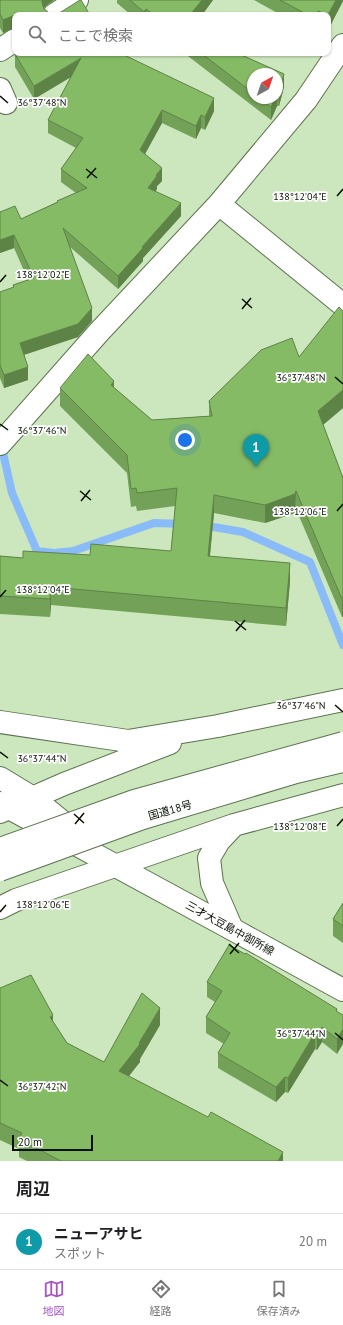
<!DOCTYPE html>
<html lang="ja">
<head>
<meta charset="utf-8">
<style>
  body { margin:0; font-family:"PT Sans","Noto Sans JP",sans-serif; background:#f6f6f6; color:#202124 }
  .compass { position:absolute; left:247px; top:68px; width:36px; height:36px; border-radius:50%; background:#fff; box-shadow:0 1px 3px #0004; rotate:40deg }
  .scale { position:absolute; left:12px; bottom:10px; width:81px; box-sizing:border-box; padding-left:4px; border:2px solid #091104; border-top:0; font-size:11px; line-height:14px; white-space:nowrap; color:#091104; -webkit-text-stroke:3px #fefefe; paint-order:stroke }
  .you { position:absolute; left:185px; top:440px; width:14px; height:14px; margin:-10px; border:3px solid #fff; border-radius:50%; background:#1a73e8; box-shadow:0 0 0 6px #1a73e833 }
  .badge { display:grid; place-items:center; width:26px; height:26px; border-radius:50%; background:#a555c6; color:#fff; font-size:13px; font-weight:700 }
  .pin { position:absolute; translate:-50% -33px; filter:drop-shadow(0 1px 2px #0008) }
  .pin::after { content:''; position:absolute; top:21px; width:14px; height:12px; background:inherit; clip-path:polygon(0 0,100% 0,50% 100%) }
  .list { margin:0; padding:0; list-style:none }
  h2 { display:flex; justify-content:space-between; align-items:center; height:52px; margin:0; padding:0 16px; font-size:17px }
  h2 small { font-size:13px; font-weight:400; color:#757577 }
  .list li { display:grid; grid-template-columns:26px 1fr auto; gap:12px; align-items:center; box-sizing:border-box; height:56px; padding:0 16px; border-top:1px solid #e0e0e0 }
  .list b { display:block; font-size:15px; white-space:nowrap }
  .list p { margin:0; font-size:13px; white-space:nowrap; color:#757577 }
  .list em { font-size:13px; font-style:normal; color:#757577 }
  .icon { flex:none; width:22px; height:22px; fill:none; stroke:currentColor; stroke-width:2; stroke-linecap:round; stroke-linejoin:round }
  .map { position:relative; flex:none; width:343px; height:1161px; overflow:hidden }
  .search { position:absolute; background:#fff; box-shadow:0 1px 3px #0004; left:12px; right:12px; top:12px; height:44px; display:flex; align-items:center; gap:10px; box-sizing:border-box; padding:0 14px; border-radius:8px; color:#757577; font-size:15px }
  .sheet { height:108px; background:#fff }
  nav { display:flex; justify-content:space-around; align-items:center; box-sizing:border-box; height:56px; border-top:1px solid #e0e0e0; background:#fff; font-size:11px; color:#757577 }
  nav a { display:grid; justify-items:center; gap:2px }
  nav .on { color:#a555c6 }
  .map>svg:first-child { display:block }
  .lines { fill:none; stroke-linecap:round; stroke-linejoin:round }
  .stream { stroke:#8abbf9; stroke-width:8 }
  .minor-casing { stroke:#5b734d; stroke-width:24 }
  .major-casing { stroke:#5b734d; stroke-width:24 }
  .highway-casing { stroke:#5b734d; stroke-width:24 }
  .minor { stroke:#fff; stroke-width:22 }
  .major { stroke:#fff; stroke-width:22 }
  .highway { stroke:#fff; stroke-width:22 }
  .highway-bridge-casing { stroke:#5b734d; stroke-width:24; stroke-linecap:butt }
  .highway-bridge { stroke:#fff; stroke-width:22 }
  .wall { fill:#73a157; fill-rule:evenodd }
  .shaded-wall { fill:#5e8347 }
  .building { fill:#86bb65; stroke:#5e8347 }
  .ticks { fill:none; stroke:#091104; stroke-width:1.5 }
  .labels { text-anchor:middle; stroke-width:3.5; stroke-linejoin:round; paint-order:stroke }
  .street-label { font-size:11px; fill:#091104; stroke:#fefefe }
  .ticks-label { font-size:10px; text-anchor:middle; fill:#091104; stroke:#fefefe; stroke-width:3.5; stroke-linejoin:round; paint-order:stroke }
</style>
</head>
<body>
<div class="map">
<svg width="343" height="1161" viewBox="0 0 343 1161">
  <rect width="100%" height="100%" fill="#cce7bd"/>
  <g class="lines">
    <path class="stream" d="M1,444L12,493L37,551L54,553L73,551L154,523L185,524
      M202,525L243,532L310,562L343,645"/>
    <g class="minor-casing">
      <path id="minor" d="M54,15L77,0
        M0,50L15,40
        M0,89L6,103
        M219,204L343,305
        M0,444L99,332L219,204L306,100L343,45"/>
    </g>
    <g class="major-casing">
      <path id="major" d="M0,778L33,798L75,832
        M0,803L232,929L343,990"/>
    </g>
    <g class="highway-casing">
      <path id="highway" d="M0,722L128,741L218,726L343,700
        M0,812L64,784L170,743
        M0,908L16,900L234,825L343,795
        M232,929L212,883L209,858L219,841L234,825"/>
    </g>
    <use href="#minor" class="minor"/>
    <use href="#major" class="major"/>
    <use href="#highway" class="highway"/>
    <g class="highway-bridge-casing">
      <path id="highway-bridge" d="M0,849L134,801L343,743
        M0,870L143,818L296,772L343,761"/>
    </g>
    <use href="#highway-bridge" class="highway-bridge"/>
  </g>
  <path class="wall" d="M0,0H54L47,5L44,8L49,13L55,14L90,15H15V28L3,33L0,28Z
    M117,0H213L202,15H131L117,3Z
    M254,0H343V1L328,30V15H281Z
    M184,53H237L284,74V87L279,106H277L271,120ZM253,74H277V98H253Z
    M15,54L214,111L205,130L201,128L196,139L162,123L145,154L162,181L157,186V189L155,192L181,216L143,258V261L118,289L70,247L92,321L78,337L24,355L28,380L4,388L0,378V292L13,288V285L28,280L14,248L0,253L21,219L57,202V201L76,193L61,182V169L76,148L48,133V120L71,77L34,99L15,67Z
    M343,311V408L323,425L343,478V477V617H342L296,509L295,513L265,523L214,513L210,556L290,581L286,626L51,605L50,617L0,614V556L23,558L171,551L175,506L137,511L136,506L131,507L127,473L60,406V388H114L152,420L209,416V401L299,357Z
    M343,903V943L333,936V919Z
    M207,982L337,1009V1054L322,1042L317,1050L315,1049L288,1093L285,1092L276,1102L218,1068V1053L224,1044L206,1033V1017L215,1002L207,997Z
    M0,988L53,1021L67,1043L104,1062L160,1025L140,1059V1062L128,1076L283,1161H27L19,1157V1149L0,1140Z"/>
  <path class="shaded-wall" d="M42,0H54L47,5L43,9L42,3Z
    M202,0H213L202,15H190Z
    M336,0H343V1L328,30V15Z
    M146,9V15H144V12Z
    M15,15V28L3,33V20Z
    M81,58V71L34,99V86Z
    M284,74V87L279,106V94Z
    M214,98V111L205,130V117Z
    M275,98H277V106L271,120V107Z
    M162,110V123L140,163V150Z
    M201,115V128L196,139V126Z
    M162,168V181L157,186V189L148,201V188L156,175Z
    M181,203V216L143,258V261L118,289V276L142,247Z
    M14,235V248L0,253V240Z
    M92,308V321L78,337L20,356V343Z
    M28,367V380L4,388V375Z
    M114,381V399L111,385Z
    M343,390V408L318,429V411Z
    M296,491L295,513L265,523V505Z
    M214,495V513L208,574V556Z
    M290,563V581L286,626V608Z
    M51,587V605L50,617V599Z
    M342,599H343V617H342Z
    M160,1008V1025L140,1059V1062L119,1089V1071L139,1043Z
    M53,1015V1033L50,1017Z
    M322,1027V1042L317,1050V1035Z
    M343,1029V1044L337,1054V1039Z
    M315,1033V1049L288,1093V1078Z
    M285,1077V1092L276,1102V1087Z
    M283,1152V1161H278Z"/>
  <path class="building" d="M0,0H42V3L44,9L49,13L55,14L61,12L80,0H81L90,15H15L3,20L0,14Z
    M130,0H202L190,15H154L146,9L144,12Z
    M280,0H336L328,15L318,11L316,15H308Z
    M16,53H120L214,98L205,117L201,115L196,126L162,110L140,150L162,168L156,175L157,176L148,188L181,203L142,247L143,248L118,276L63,228L92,308L78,324L20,343L28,367L4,375L0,365V292L14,287L13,285L34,278L14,235L0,240V212L15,206L21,219L58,202L57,201L87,188L61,169L83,138L48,120L81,58L34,86L15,54Z
    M201,53H237L284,74L279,94L277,93V74H253V93Z
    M259,98H275L271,107Z
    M339,307L343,311V390L318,411L343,478V477V599H342L296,491L295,494L265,505L214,495L208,556L290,563L286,608L51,587L50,599L0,596V556L23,558V551L90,555L91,544L171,551L177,488L137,493L136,488L131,489L127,455L60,388L88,354L114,381L111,385L152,420L212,416L209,401L261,350L292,338L299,357Z
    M343,903V926L333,919Z
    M229,945L245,954L246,953L337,1009L336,1011L343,1015V1029L337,1039L322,1027L317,1035L315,1033L288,1078L285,1077L276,1087L218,1053L230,1033L206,1017L222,991L207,982Z
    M31,975L53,1015L50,1017L67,1043L104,1062L142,993L160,1008L139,1043L140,1044L119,1071L208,1117L211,1112L283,1152L278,1161H61L19,1139L22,1133L0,1123V988Z"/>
  <path class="ticks" d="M0,96L8,103M86,169L97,178M87,178L96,168M337,196L343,189M0,282L6,275M242,299L252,308M242,309L251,298M335,377L343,384M0,424L8,430M80,491L91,500M81,501L90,490M337,511L343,504M0,597L6,590M235,621L246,630M236,631L245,620M335,705L343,712M0,752L8,758M74,814L84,823M75,824L84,813M337,826L343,819M0,912L6,905M229,944L239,953M230,954L239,943M335,1033L343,1040M0,1080L8,1086"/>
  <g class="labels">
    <g class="street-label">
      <text transform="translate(170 810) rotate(-16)" y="4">国道18号</text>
      <text transform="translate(230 928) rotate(29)" y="4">三才大豆島中御所線</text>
    </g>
  </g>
  <g class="ticks-label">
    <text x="42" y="106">36°37'48"N</text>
    <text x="300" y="200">138°12'04"E</text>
    <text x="43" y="278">138°12'02"E</text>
    <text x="301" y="381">36°37'48"N</text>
    <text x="42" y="434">36°37'46"N</text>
    <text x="300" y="515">138°12'06"E</text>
    <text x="43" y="593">138°12'04"E</text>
    <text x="301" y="709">36°37'46"N</text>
    <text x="42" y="762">36°37'44"N</text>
    <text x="300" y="830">138°12'08"E</text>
    <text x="43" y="908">138°12'06"E</text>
    <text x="301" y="1037">36°37'44"N</text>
    <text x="42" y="1090">36°37'42"N</text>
  </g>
</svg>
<svg class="compass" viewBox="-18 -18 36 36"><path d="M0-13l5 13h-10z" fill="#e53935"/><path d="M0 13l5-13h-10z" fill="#757577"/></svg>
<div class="scale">20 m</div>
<div class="you"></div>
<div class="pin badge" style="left:256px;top:467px;background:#0f9aa8">1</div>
<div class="search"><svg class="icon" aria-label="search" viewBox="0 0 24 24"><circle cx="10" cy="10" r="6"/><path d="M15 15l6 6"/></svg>ここで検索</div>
</div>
<section class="sheet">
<h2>周辺<small></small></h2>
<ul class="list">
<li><span class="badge" style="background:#0f9aa8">1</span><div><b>ニューアサヒ</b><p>スポット</p></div><em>20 m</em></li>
</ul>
</section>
<nav>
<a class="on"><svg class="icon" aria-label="map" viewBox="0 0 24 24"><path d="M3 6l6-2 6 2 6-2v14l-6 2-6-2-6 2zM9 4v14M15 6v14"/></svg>地図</a>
<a><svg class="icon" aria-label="directions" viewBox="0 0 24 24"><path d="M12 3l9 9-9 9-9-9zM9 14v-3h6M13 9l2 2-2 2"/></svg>経路</a>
<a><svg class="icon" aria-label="saved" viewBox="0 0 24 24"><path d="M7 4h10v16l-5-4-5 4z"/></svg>保存済み</a>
</nav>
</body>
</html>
